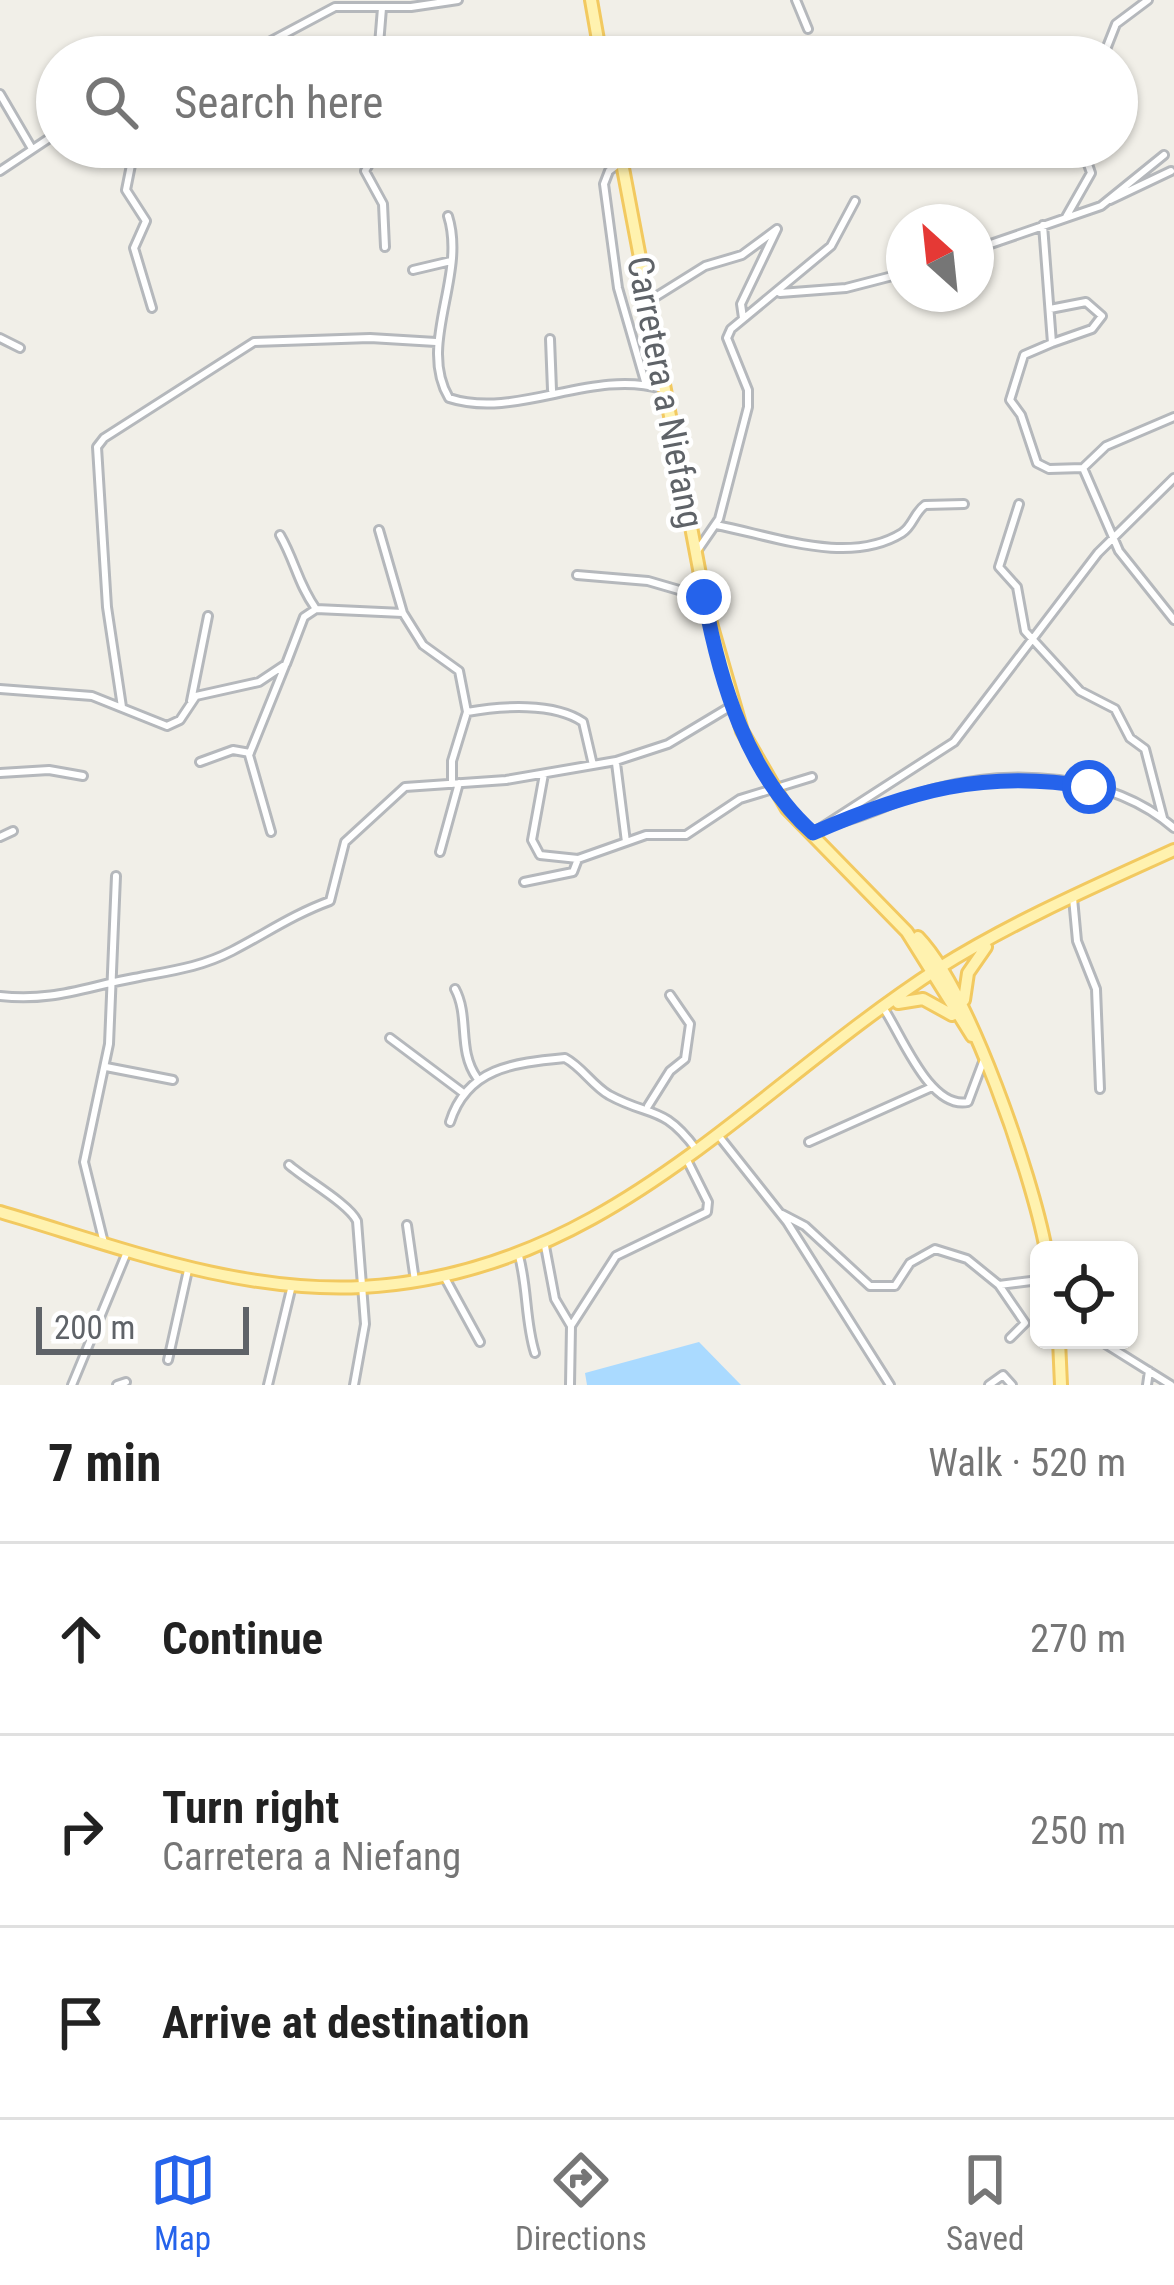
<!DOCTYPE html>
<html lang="en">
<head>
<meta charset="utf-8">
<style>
  body { margin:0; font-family:"Roboto Condensed",sans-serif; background:#f6f6f6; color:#222 }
  .controls { position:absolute; right:36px; bottom:36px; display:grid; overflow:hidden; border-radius:18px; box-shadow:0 3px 9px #0004 }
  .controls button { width:108px; height:108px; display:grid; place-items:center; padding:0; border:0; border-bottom:3px solid #e0e0e0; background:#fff; color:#222; font:60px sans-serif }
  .compass { position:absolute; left:886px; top:204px; width:108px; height:108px; border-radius:50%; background:#fff; box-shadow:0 3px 9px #0004; rotate:333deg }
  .scale { position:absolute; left:36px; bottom:30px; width:213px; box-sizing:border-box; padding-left:12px; border:6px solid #5f6368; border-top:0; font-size:33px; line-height:42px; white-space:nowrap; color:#5f6368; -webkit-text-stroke:9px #fff; paint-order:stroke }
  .stop { position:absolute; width:36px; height:36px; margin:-27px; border:9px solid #2563eb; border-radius:50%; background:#fff }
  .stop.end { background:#2563eb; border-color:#fff; box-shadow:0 3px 12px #0008 }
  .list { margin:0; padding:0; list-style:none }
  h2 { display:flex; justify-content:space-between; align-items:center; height:156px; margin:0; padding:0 48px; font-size:51px }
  h2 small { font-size:39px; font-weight:400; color:#767676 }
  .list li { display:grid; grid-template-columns:78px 1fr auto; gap:36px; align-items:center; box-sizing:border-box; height:192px; padding:0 48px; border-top:3px solid #e0e0e0 }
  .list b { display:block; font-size:45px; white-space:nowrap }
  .list p { margin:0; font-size:39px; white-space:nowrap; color:#767676 }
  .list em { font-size:39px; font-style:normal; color:#767676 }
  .icon { flex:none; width:66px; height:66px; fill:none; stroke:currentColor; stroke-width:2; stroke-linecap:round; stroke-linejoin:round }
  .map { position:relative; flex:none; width:1174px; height:1385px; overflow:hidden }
  .search { position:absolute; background:#fff; box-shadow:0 3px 9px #0004; left:36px; right:36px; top:36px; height:132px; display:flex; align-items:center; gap:30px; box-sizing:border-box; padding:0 42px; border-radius:66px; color:#767676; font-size:45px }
  .sheet { height:732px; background:#fff }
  nav { display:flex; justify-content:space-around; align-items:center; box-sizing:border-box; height:168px; border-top:3px solid #e0e0e0; background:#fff; font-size:33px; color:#767676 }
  nav a { display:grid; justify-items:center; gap:6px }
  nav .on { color:#2563eb }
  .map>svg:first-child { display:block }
  .water { fill:#aadaff }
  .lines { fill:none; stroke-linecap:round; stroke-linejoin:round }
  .minor-casing { stroke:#b5b8bc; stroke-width:12 }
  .primary-casing { stroke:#f2c960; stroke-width:16 }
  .minor { stroke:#fff; stroke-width:6 }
  .primary { stroke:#fff2af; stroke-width:10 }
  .route { stroke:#2563eb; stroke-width:15 }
  .labels { text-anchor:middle; stroke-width:9; stroke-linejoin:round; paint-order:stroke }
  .street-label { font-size:36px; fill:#5f6368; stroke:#fff }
</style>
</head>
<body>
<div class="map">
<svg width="1174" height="1385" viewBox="0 0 1174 1385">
  <rect width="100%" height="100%" fill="#f1efe8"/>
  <path class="water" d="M699,1342L741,1385H587L585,1373Z"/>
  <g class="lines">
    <g class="minor-casing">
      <path id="minor" d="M796,0L808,29
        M241,57L335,7H411L458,0
        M378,57L382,8
        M1103,57L1116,24L1148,0
        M0,94L31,147
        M122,147L132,160L126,190L146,221L134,248L152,308
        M379,147L365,171L383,204L385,247
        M133,161L168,147
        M621,162L609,171L604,184L618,288L646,385
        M0,171L57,133
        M1110,200L1171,171
        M448,216C467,276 417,344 449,398C517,420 592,368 662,389
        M1066,217L1091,173L1082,147
        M1043,225L1052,343L1024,355L1010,400L1021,415L1037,463L1049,469L1083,468
        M976,249L1101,206L1164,155
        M413,270L451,261
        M780,293L846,288L904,273
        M649,301L705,266L742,255L777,229L741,304L743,318
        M1050,309L1086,302L1102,316L1092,329L1052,343
        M0,338L20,348
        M550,339L552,390
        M1174,417L1106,446L1083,468L1119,551L1174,620
        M1019,504L999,567L1017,587L1025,631L1080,691L1115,709L1130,738L1145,749L1163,818
        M716,525C774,536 849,566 902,533C913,526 914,513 925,505L964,504
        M379,530L403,613
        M280,535C295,561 298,584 316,609
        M697,551L719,519L748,407V390L727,338L731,329L831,246L855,201
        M577,575L648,581L703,597
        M0,689L92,696L167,726L180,720L196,696L259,682L286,664L304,617L316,609L403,613L423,645L459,671L467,712L452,761V784
        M191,701L208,616
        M122,707L107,607L97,447L104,438L254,342L370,338L436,342
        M467,712C501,706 554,702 583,722L593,765
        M200,762L233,750L250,753
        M616,763L626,842
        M0,773L49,770L83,776
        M544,774L532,840L540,855L578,859L646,835H686L740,799L812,777
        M837,823C871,816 901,797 934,789C1010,768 1111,773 1174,828
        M271,832L249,755L285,666
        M813,833L954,742L1098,553L1174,478
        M0,837L13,831
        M440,852L459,783
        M524,882L573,872L578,859
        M1073,898L1077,941L1096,989L1100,1089
        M455,989C470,1017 457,1050 477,1078
        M0,996C52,1002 85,987 134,978C169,971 199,968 232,951C265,934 294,914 330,901L345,842L405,787L506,780L616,761L668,744L733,705
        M884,1009C902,1036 930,1110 968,1102L983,1062
        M390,1038L462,1092
        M106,1067L173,1080
        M648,1106L670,1071L685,1059L690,1024L670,995
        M450,1122C467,1068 513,1063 565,1058C582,1067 592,1085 609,1095C651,1118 662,1104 696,1149
        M718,1135L787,1222L890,1385
        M809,1142L932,1087
        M289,1165C306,1180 349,1204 357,1221L365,1324L354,1385
        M782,1214L805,1226L870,1286H895L910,1263L935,1249L967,1259L999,1285
        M407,1225L415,1281
        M104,1243L84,1162L109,1044L116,876
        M545,1246L555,1299L571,1326L570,1385
        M519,1256C528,1290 525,1321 535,1353
        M445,1278L480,1342
        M571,1326L616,1256L707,1212L708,1202L686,1158
        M1010,1338L1025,1323L999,1285L1039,1280
        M1099,1340L1171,1385
        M168,1360L188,1270
        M72,1385L127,1252
        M117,1385L126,1382
        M268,1385L292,1285
        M989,1385L1003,1375L1012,1385
        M1147,1385L1149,1371"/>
    </g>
    <g class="primary-casing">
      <path id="primary" d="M591,0L601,57
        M619,147L706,606L742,731L787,809L907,932L972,1036
        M918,937C969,990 1032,1175 1046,1250
        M964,1000L968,973L986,947
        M898,1003L923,999L952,1015
        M0,1212C119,1247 236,1293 362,1287C607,1274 747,1092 939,968C1012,922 1095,886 1174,850
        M1059,1340L1061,1385"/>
    </g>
    <use href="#minor" class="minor"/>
    <use href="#primary" class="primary"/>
  </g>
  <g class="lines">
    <path class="route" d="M704,597C720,683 747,774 813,833C909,791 985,769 1089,787"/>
  </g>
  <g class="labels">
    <g class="street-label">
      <text transform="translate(666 392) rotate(79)" y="13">Carretera a Niefang</text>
    </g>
  </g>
</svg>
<div class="controls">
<button><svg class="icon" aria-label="locate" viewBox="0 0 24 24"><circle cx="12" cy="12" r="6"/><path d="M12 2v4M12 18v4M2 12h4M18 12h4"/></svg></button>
</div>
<svg class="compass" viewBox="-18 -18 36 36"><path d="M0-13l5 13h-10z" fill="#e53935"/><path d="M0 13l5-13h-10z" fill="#767676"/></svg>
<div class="scale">200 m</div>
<div class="stop" style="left:1089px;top:787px"></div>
<div class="stop end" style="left:704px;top:597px"></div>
<div class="search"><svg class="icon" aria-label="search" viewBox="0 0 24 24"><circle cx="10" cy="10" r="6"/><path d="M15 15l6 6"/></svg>Search here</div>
</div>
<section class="sheet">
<h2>7 min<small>Walk · 520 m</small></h2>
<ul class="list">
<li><svg class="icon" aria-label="ahead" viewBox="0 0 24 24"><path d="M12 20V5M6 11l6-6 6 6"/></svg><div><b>Continue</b></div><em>270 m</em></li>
<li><svg class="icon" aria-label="right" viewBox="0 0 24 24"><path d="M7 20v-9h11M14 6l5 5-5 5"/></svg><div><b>Turn right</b><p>Carretera a Niefang</p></div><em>250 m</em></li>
<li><svg class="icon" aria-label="arrive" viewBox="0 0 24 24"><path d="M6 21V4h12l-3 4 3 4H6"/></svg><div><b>Arrive at destination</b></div></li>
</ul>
</section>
<nav>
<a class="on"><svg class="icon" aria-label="map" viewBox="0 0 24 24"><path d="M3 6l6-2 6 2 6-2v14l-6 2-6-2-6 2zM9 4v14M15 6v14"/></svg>Map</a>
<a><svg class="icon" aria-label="directions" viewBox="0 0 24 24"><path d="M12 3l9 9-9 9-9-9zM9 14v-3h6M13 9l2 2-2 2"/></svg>Directions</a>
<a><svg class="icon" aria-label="saved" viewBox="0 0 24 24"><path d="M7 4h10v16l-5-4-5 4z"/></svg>Saved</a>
</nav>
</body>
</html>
